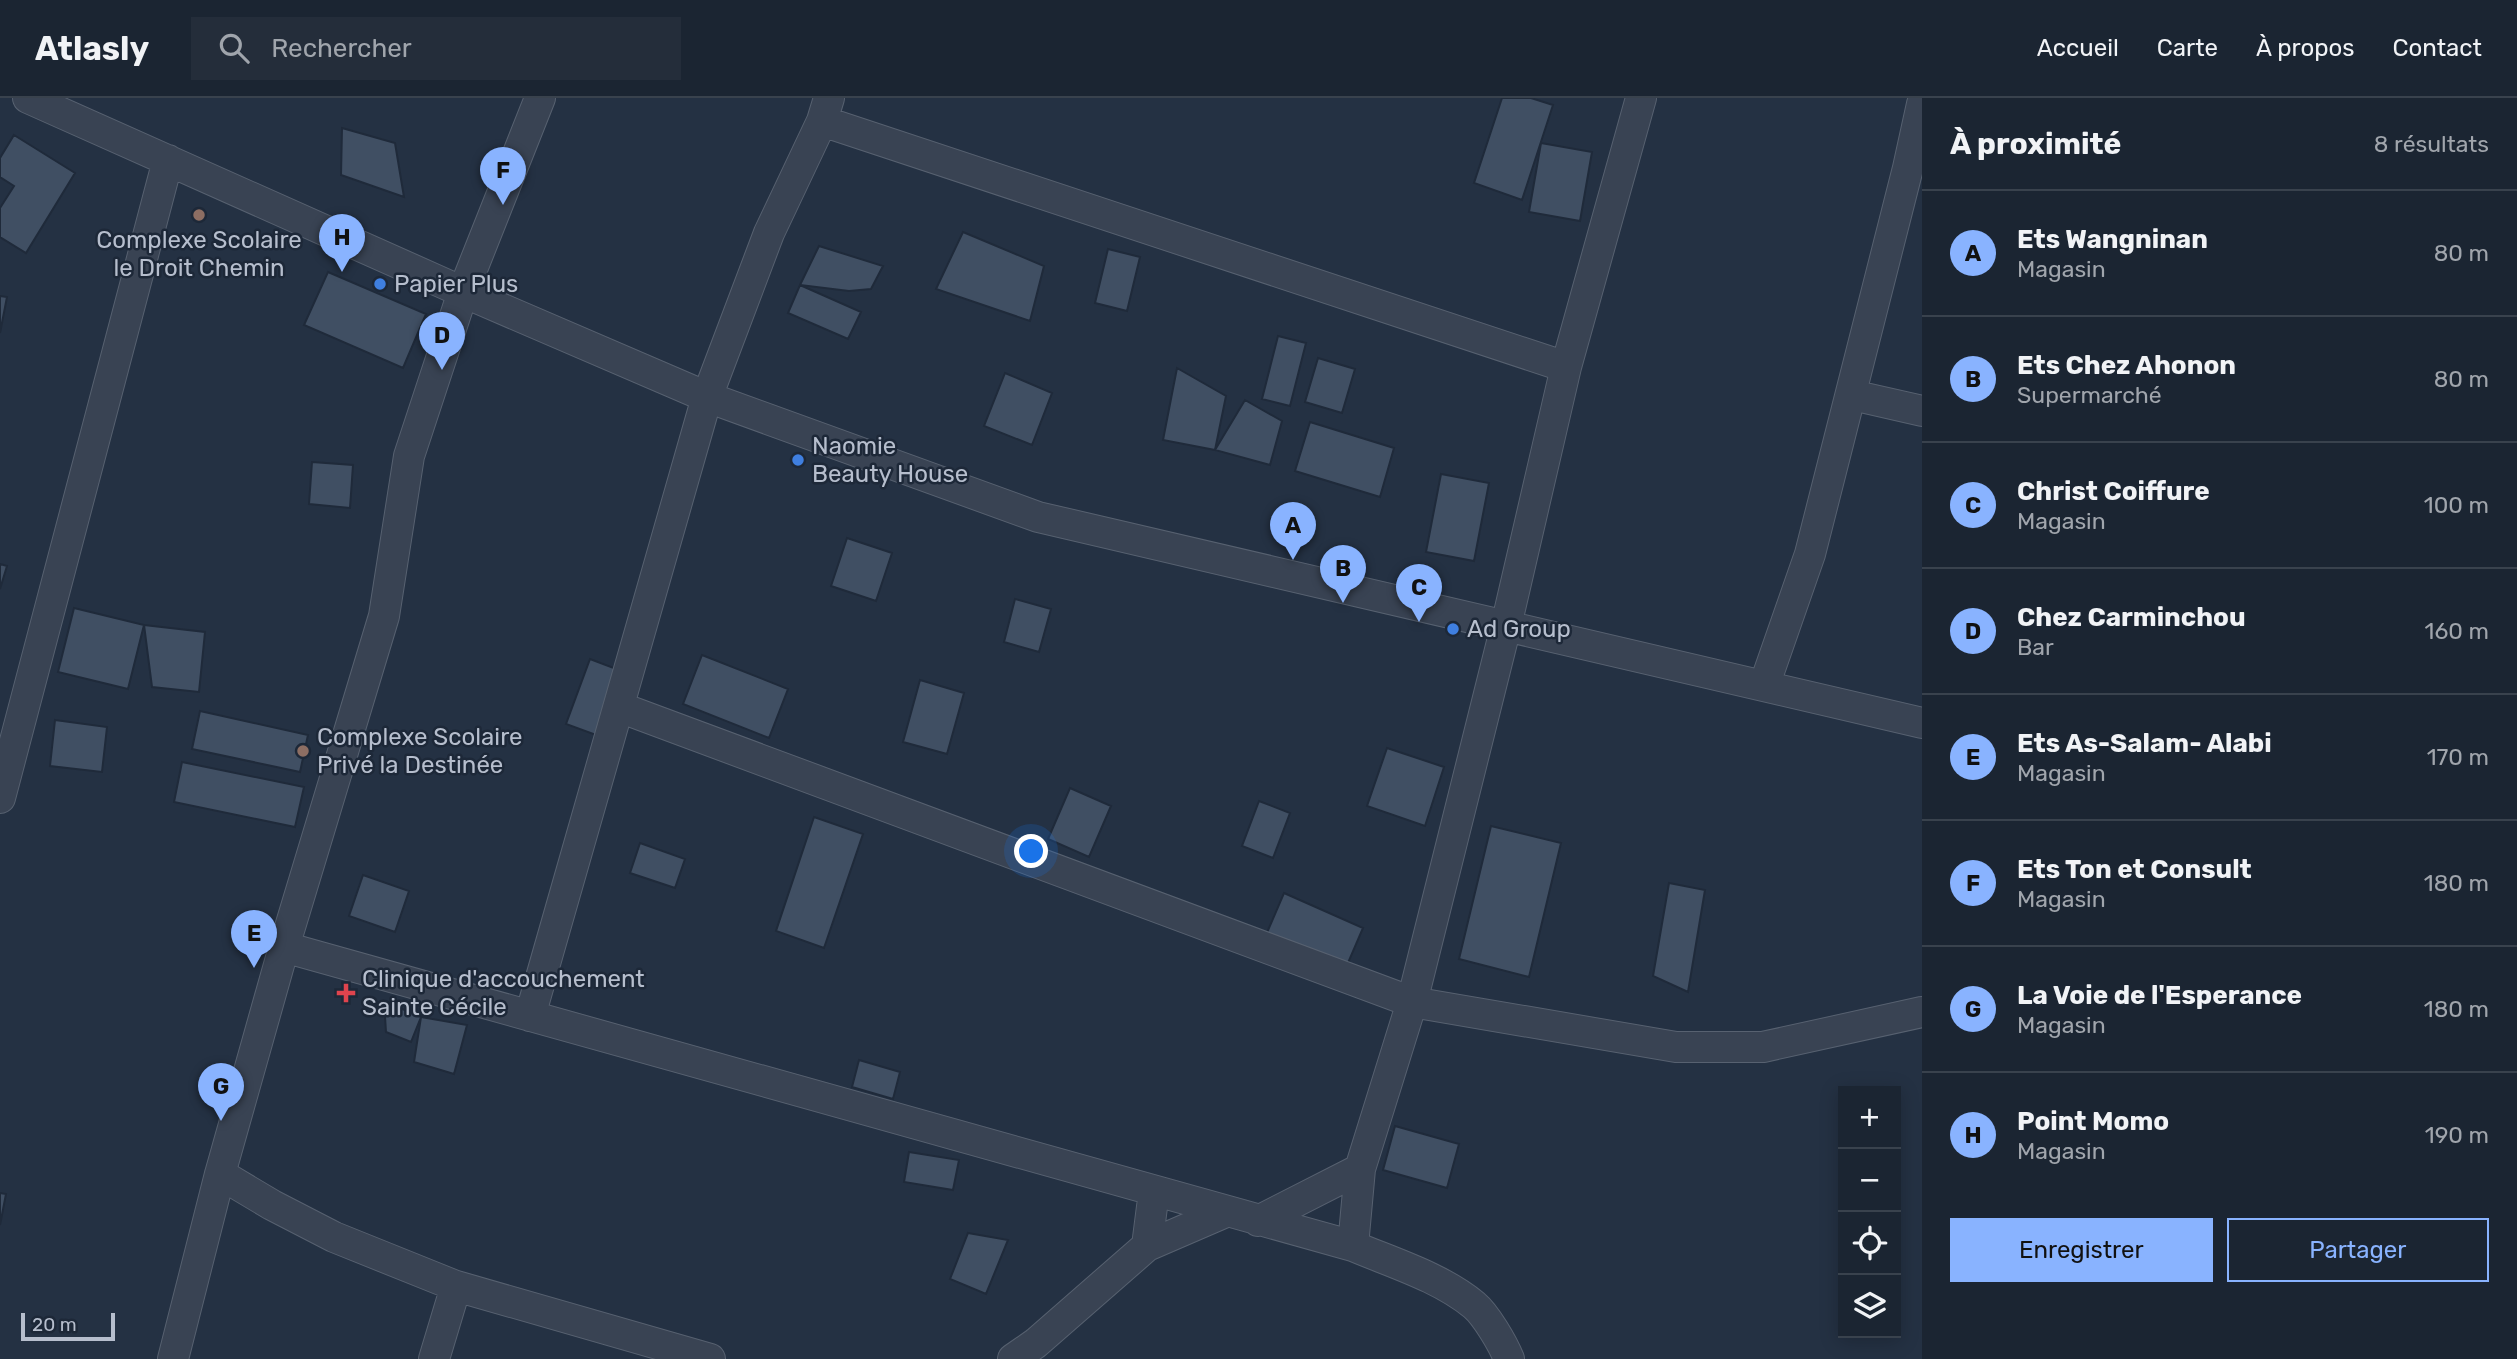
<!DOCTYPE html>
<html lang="fr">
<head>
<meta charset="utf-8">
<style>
  body { margin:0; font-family:Rubik,sans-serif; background:#242d3a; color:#f1f3f6 }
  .controls { position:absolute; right:21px; bottom:21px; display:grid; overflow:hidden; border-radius:0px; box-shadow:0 4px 18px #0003 }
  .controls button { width:63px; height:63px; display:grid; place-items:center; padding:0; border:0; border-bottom:2px solid #39424d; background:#1b2532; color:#f1f3f6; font:35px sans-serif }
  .scale { position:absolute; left:21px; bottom:18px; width:94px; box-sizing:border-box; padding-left:7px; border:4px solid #b6becd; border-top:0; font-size:19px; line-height:24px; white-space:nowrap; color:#b6becd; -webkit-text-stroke:5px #1d2838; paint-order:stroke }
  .you { position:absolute; left:1032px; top:754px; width:24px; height:24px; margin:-18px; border:5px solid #fff; border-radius:50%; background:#1a73e8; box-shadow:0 0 0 10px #1a73e833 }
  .badge { display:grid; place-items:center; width:46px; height:46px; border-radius:50%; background:#89b3ff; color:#111; font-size:23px; font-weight:700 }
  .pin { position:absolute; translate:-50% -58px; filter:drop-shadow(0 2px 4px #0008) }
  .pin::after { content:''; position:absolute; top:37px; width:24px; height:21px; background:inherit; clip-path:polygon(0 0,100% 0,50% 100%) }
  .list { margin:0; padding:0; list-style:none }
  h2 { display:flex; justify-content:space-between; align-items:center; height:91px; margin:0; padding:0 28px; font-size:30px }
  h2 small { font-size:23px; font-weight:400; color:#a0a5ac }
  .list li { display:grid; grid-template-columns:46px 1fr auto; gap:21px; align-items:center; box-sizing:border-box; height:126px; padding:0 28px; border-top:2px solid #39424d }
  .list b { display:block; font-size:26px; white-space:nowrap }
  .list p { margin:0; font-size:23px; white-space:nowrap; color:#a0a5ac }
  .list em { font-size:23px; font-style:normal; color:#a0a5ac }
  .actions { display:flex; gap:14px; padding:21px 28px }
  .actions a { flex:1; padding:16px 0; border:2px solid #89b3ff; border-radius:0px; text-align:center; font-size:24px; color:#89b3ff }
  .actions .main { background:#89b3ff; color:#111 }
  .icon { flex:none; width:38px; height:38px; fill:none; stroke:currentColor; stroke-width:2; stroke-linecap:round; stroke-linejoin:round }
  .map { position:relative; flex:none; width:1922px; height:1261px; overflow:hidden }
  header { display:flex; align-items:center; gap:42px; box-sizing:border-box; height:98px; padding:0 35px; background:#1b2532; border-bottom:2px solid #39424d }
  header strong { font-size:33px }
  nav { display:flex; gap:38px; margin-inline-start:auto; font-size:24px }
  .search { width:490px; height:63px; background:#242d3a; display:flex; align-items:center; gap:18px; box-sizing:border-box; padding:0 24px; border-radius:0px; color:#a0a5ac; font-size:26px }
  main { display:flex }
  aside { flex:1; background:#1b2532 }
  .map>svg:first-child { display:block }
  .building { fill:#404f63; stroke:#1f2a3a; stroke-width:2 }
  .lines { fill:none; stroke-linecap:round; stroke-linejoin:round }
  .street-casing { stroke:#576170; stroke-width:32 }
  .street { stroke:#394353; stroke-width:30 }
  .education-dot { fill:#8d6e63; stroke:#1d2838; stroke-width:2.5 }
  .shop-dot { fill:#3f7fe0; stroke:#1d2838; stroke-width:2.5 }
  .health-dot { fill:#e0444e; stroke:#1d2838; stroke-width:2.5 }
  .labels { text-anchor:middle; stroke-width:5; stroke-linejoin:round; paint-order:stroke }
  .poi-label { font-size:24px; fill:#b6becd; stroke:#1d2838; text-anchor:start }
</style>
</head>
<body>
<header>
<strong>Atlasly</strong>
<div class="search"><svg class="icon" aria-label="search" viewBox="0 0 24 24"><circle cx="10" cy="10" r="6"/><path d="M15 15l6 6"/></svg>Rechercher</div>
<nav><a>Accueil</a><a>Carte</a><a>À propos</a><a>Contact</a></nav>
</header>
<main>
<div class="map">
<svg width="1922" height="1261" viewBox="0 0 1922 1261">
  <rect width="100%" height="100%" fill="#243143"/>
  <path class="building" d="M1502,0H1531L1553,7L1522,102L1474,85Z
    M342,30L395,45L404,99L341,77Z
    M14,37L75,75L26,155L0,139V110L14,88L0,79V60Z
    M1541,45L1592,54L1580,123L1529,114Z
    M963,134L1044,168L1030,223L936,191Z
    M819,148L883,168L871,191L849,193L800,187Z
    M1108,151L1140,159L1127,213L1095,205Z
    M328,174L426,216L403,270L304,227Z
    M800,187L861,214L848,241L788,215Z
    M0,198L7,199L0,235Z
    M1278,238L1306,245L1290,308L1262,301Z
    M1318,260L1355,271L1342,315L1305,304Z
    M1177,270L1226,298L1215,352L1163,342Z
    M1005,275L1052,295L1032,347L984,328Z
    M1245,302L1282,323L1270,367L1215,352Z
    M1310,324L1394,350L1380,399L1295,373Z
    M312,364L353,367L350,410L309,406Z
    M1441,376L1489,385L1474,463L1426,454Z
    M847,440L892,455L876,503L831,488Z
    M0,466L7,468L0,491Z
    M1015,501L1051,511L1039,554L1004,544Z
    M74,510L144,527L128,591L58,574Z
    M144,527L205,534L199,594L152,589Z
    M702,557L788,591L769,640L683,606Z
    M590,561L619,572L596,637L566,626Z
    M920,582L964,595L947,656L903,644Z
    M200,613L308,637L300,674L192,651Z
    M55,622L107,629L102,674L50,668Z
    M1387,650L1444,669L1425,728L1367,708Z
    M182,664L304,689L295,729L174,704Z
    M1070,690L1111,708L1089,759L1048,741Z
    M1259,703L1290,715L1273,760L1242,748Z
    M814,719L863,736L824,850L776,833Z
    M1491,728L1561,745L1529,879L1459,861Z
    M640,745L685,761L675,790L630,775Z
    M363,777L409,793L395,834L349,818Z
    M1669,785L1705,792L1688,894L1653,878Z
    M1284,795L1363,830L1345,872L1266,837Z
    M384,903L421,919L411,944L386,934Z
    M421,919L467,927L454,976L414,964Z
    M859,962L900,974L893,1001L852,989Z
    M1395,1028L1459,1046L1447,1090L1383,1072Z
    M909,1054L959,1062L953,1092L904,1084Z
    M0,1095L6,1096L0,1127Z
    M968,1135L1008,1142L986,1196L950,1181Z"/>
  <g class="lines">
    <g class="street-casing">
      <path id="street" d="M28,0L463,194L707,299L1038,419L1922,625
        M822,23L1566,269
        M1852,297L1922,313
        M1764,588L1810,456L1908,70L1922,6
        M619,609L1412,904L1676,949H1763L1922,914
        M0,700L168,62
        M284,849L1353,1148C1393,1165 1440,1179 1474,1207C1486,1217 1503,1246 1509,1261
        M530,918L707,299L769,135L822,23L829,0
        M220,1076L272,1107L334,1139L456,1188L710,1261
        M1258,1123L1360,1071
        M1147,1148L1154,1093
        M1353,1148L1360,1071L1412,904L1506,528L1566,269L1641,0
        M173,1261L220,1076L284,849L384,518L409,358L463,194L540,0
        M434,1261L456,1188
        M1013,1261L1036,1245L1147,1148L1228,1113"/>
    </g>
    <use href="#street" class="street"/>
  </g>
  <g class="education-dot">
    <circle cx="199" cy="117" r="7"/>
    <circle cx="303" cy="653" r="7"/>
  </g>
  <g class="shop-dot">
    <circle cx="380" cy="186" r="7"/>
    <circle cx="798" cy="362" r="7"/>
    <circle cx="1453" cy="531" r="7"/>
  </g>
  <path class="health-dot" d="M342.5 884.5h7v7h7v7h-7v7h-7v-7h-7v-7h7z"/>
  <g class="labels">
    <g class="poi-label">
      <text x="199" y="150" text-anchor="middle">Complexe Scolaire<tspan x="199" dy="28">le Droit Chemin</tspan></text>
      <text x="394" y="194">Papier Plus</text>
      <text x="812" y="356">Naomie<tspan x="812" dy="28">Beauty House</tspan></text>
      <text x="1467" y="539">Ad Group</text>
      <text x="317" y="647">Complexe Scolaire<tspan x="317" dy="28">Privé la Destinée</tspan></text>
      <text x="362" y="889">Clinique d'accouchement<tspan x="362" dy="28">Sainte Cécile</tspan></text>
    </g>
  </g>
</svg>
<div class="controls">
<button>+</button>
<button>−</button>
<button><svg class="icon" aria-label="locate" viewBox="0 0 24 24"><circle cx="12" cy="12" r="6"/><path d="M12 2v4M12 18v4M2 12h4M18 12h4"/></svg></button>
<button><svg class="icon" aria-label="layers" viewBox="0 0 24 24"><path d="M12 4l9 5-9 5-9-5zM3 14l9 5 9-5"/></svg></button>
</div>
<div class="scale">20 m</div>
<div class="you"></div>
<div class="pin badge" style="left:1293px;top:462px">A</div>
<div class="pin badge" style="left:1343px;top:505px">B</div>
<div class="pin badge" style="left:1419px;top:524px">C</div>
<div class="pin badge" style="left:442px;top:272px">D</div>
<div class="pin badge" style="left:254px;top:870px">E</div>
<div class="pin badge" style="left:503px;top:107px">F</div>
<div class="pin badge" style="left:221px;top:1023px">G</div>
<div class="pin badge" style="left:342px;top:174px">H</div>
</div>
<aside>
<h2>À proximité<small>8 résultats</small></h2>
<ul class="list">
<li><span class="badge">A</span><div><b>Ets Wangninan</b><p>Magasin</p></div><em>80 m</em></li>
<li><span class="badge">B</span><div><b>Ets Chez Ahonon</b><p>Supermarché</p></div><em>80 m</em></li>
<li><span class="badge">C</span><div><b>Christ Coiffure</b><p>Magasin</p></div><em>100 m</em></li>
<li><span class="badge">D</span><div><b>Chez Carminchou</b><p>Bar</p></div><em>160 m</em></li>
<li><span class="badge">E</span><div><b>Ets As-Salam- Alabi</b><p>Magasin</p></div><em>170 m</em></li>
<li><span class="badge">F</span><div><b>Ets Ton et Consult</b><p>Magasin</p></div><em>180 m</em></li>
<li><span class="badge">G</span><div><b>La Voie de l'Esperance</b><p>Magasin</p></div><em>180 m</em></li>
<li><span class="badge">H</span><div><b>Point Momo</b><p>Magasin</p></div><em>190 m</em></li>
</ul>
<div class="actions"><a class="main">Enregistrer</a><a>Partager</a></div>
</aside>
</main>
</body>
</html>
